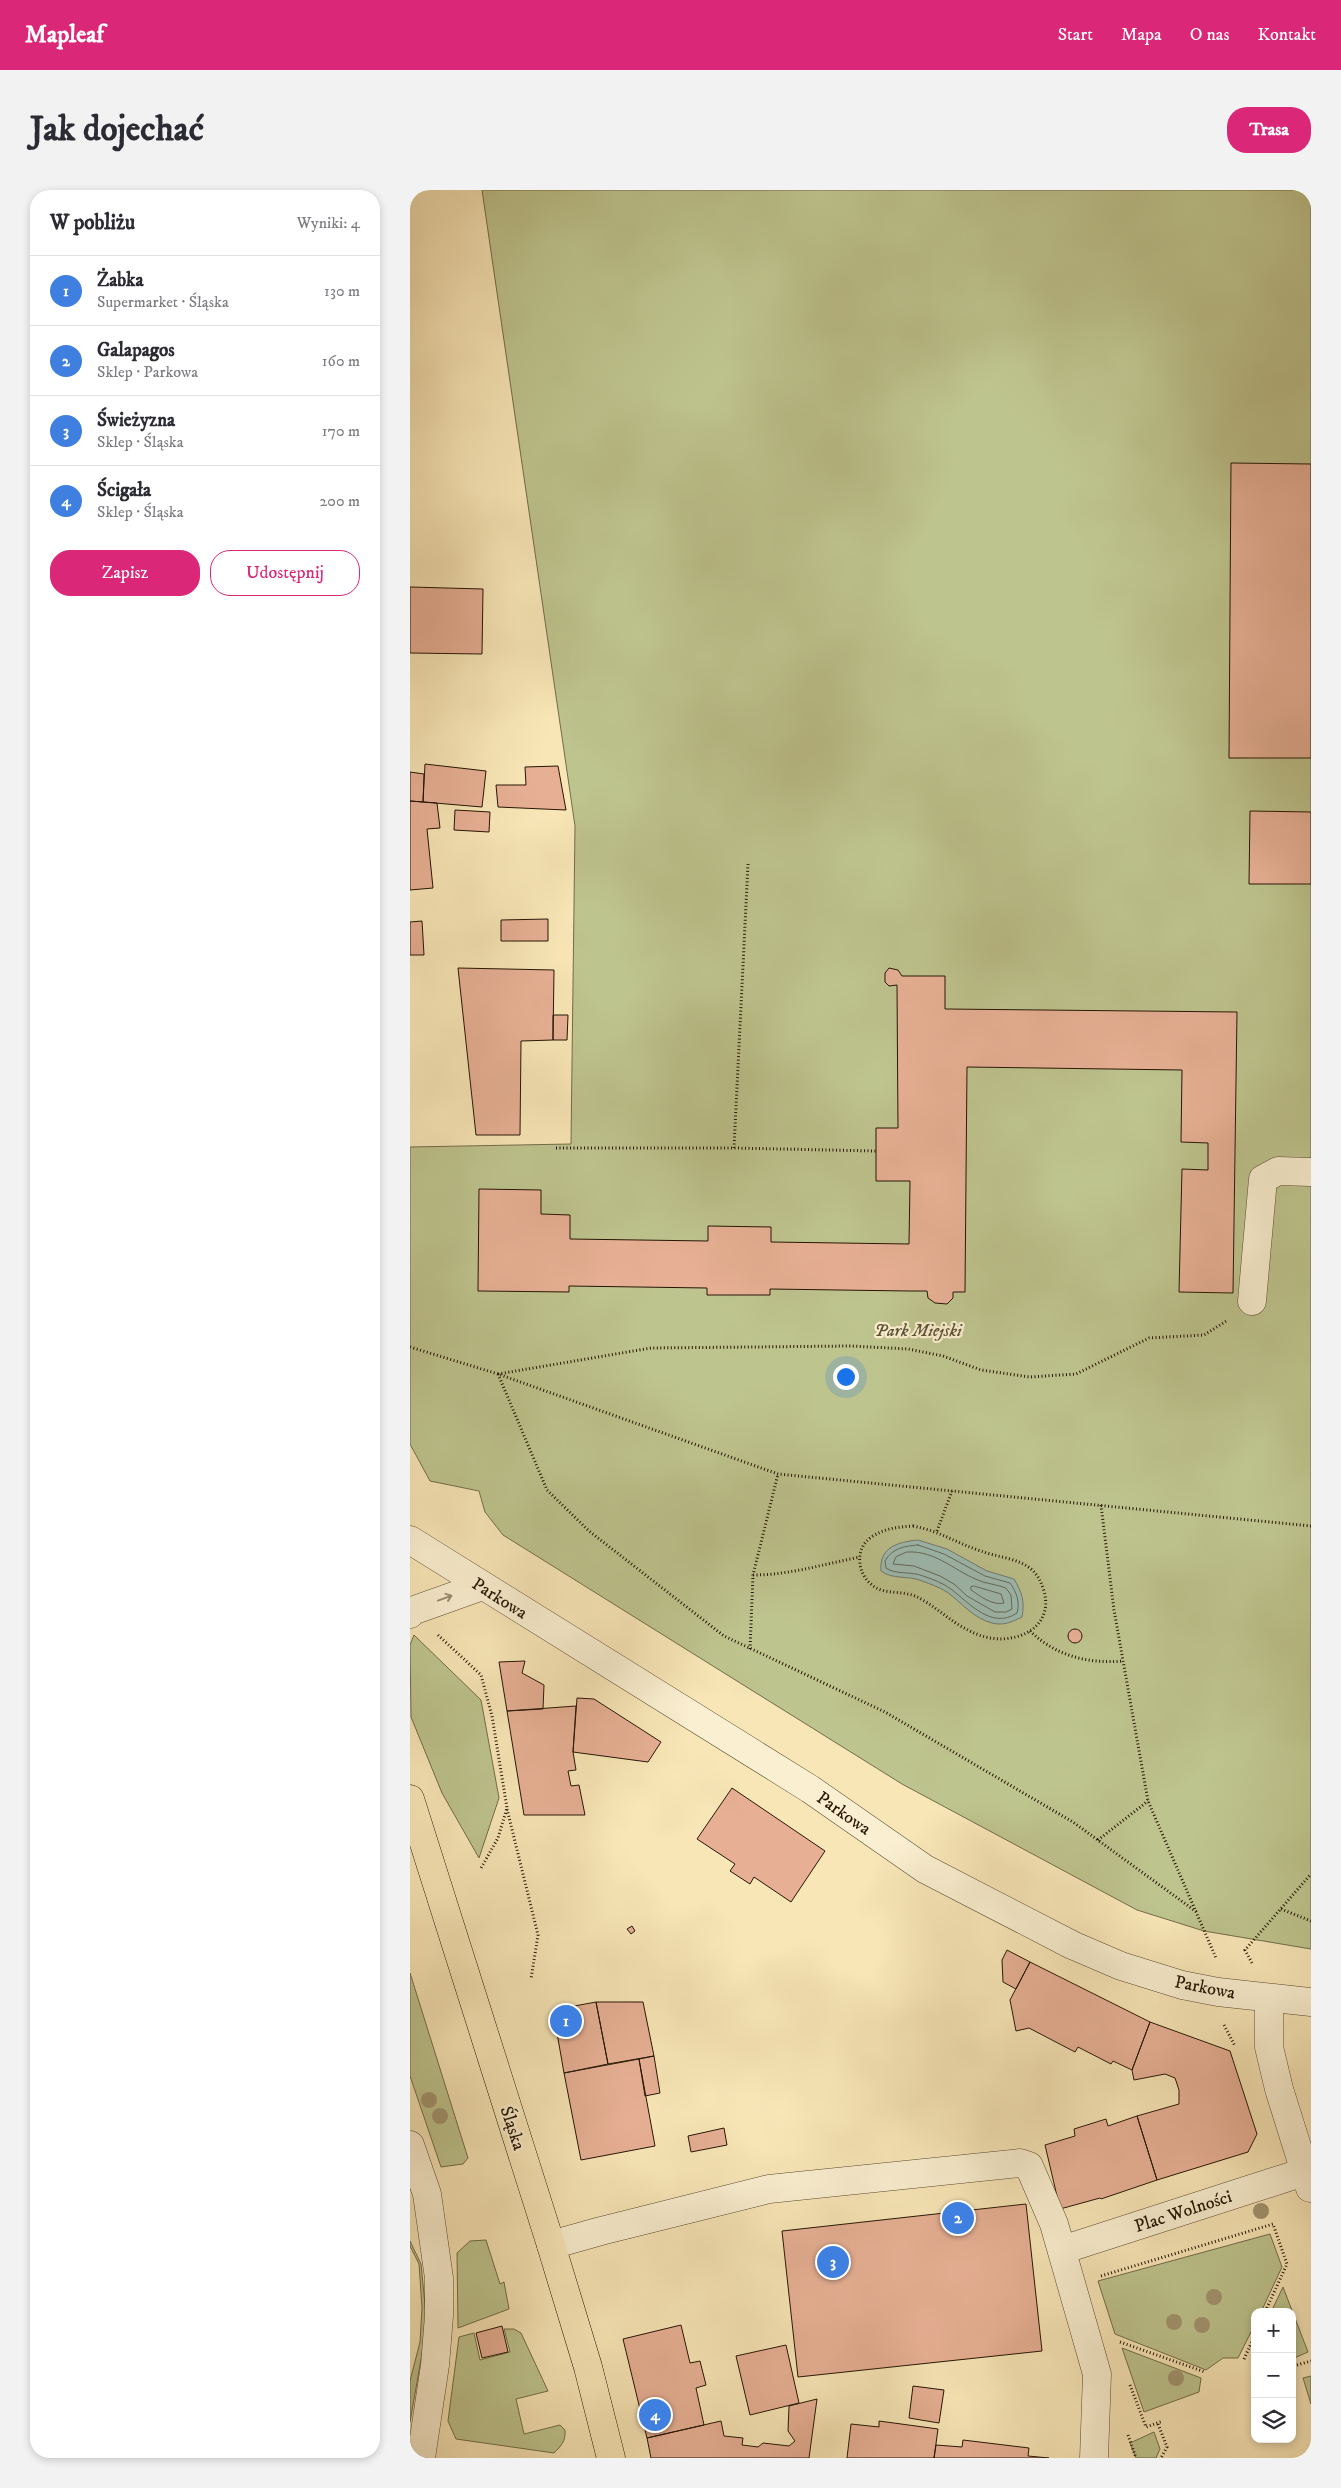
<!DOCTYPE html>
<html lang="pl">
<head>
<meta charset="utf-8">
<style>
  body { margin:0; font-family:"IM FELL DW Pica",serif; background:#f2f2f3; color:#2b2b33 }
  .controls { position:absolute; right:15px; bottom:15px; display:grid; overflow:hidden; border-radius:10px; box-shadow:0 2px 8px #0003 }
  .controls button { width:45px; height:45px; display:grid; place-items:center; padding:0; border:0; border-bottom:1px solid #e1e1e2; background:#fff; color:#2b2b33; font:25px sans-serif }
  .you { position:absolute; left:435px; top:1186px; width:18px; height:18px; margin:-12px; border:4px solid #fff; border-radius:50%; background:#1a73e8; box-shadow:0 0 0 8px #1a73e833 }
  .badge { display:grid; place-items:center; width:32px; height:32px; border-radius:50%; background:#db2777; color:#fff; font-size:16px; font-weight:700 }
  .pin { position:absolute; translate:-50% -50%; border:2px solid #fff; box-shadow:0 1px 5px #0006 }
  .list { margin:0; padding:0; list-style:none }
  h2 { display:flex; justify-content:space-between; align-items:center; height:65px; margin:0; padding:0 20px; font-size:21px }
  h2 small { font-size:16px; font-weight:400; color:#7c7c81 }
  .list li { display:grid; grid-template-columns:32px 1fr auto; gap:15px; align-items:center; box-sizing:border-box; height:70px; padding:0 20px; border-top:1px solid #e1e1e2 }
  .list b { display:block; font-size:19px; white-space:nowrap }
  .list p { margin:0; font-size:16px; white-space:nowrap; color:#7c7c81 }
  .list em { font-size:16px; font-style:normal; color:#7c7c81 }
  .actions { display:flex; gap:10px; padding:15px 20px }
  .actions a { flex:1; padding:11px 0; border:1px solid #db2777; border-radius:20px; text-align:center; font-size:18px; color:#db2777 }
  .actions .main { background:#db2777; color:#fff }
  .icon { flex:none; width:28px; height:28px; fill:none; stroke:currentColor; stroke-width:2; stroke-linecap:round; stroke-linejoin:round }
  .map { position:relative; flex:none; width:901px; height:2268px; overflow:hidden; border-radius:20px }
  header { display:flex; align-items:center; gap:30px; box-sizing:border-box; height:70px; padding:0 25px; background:#db2777; color:#fff }
  header strong { font-size:24px }
  nav { display:flex; gap:28px; margin-inline-start:auto; font-size:18px }
  .intro { display:flex; align-items:center; justify-content:space-between; box-sizing:border-box; height:120px; padding:0 30px }
  h1 { margin:0; font-size:35px }
  .button { padding:12px 22px; border-radius:20px; background:#db2777; color:#fff; font-size:18px; font-weight:700 }
  main { display:flex; gap:30px; padding:0 30px }
  aside { flex:1; background:#fff; border-radius:20px; box-shadow:0 2px 8px #0003 }
  .map>svg:first-child { display:block }
  .green { fill:#bec48e; stroke:#726c49 }
  .water { fill:#9fbeb5; stroke:#6f7a6e }
  .lines { fill:none; stroke-linecap:round; stroke-linejoin:round }
  .shore { stroke:#626a5c; stroke-width:1 }
  .building { fill:#e7b095; stroke:#261504 }
  .minor-casing { stroke:#5a4931; stroke-width:29 }
  .major-casing { stroke:#261504; stroke-width:29 }
  .path { stroke:#261504; stroke-width:3; stroke-dasharray:1 2.5; stroke-linecap:butt }
  .minor { stroke:#faefd0; stroke-width:28 }
  .major { stroke:#f8e6b7; stroke-width:28 }
  .tree { fill:#a2956f }
  .oneway { stroke:#9b8d74 }
  .labels { text-anchor:middle; stroke-width:4.5; stroke-linejoin:round; paint-order:stroke }
  .park-label { font-size:18px; font-style:italic; fill:#5b5234; stroke:#faefd0 }
  .street-label { font-size:18px; fill:#261504; stroke:#faefd0 }
</style>
</head>
<body>
<header>
<strong>Mapleaf</strong>
<nav><a>Start</a><a>Mapa</a><a>O nas</a><a>Kontakt</a></nav>
</header>
<div class="intro"><h1>Jak dojechać</h1><a class="button">Trasa</a></div>
<main>
<aside>
<h2>W pobliżu<small>Wyniki: 4</small></h2>
<ul class="list">
<li><span class="badge" style="background:#3f7fe0">1</span><div><b>Żabka</b><p>Supermarket · Śląska</p></div><em>130 m</em></li>
<li><span class="badge" style="background:#3f7fe0">2</span><div><b>Galapagos</b><p>Sklep · Parkowa</p></div><em>160 m</em></li>
<li><span class="badge" style="background:#3f7fe0">3</span><div><b>Świeżyzna</b><p>Sklep · Śląska</p></div><em>170 m</em></li>
<li><span class="badge" style="background:#3f7fe0">4</span><div><b>Ścigała</b><p>Sklep · Śląska</p></div><em>200 m</em></li>
</ul>
<div class="actions"><a class="main">Zapisz</a><a>Udostępnij</a></div>
</aside>
<div class="map">
<svg width="901" height="2268" viewBox="0 0 901 2268">
  <rect width="100%" height="100%" fill="#f8e6b7"/>
  <filter id="stains"><feTurbulence type="fractalNoise" baseFrequency=".004" numOctaves="4"/><feColorMatrix values="0 0 0 0 .2 0 0 0 0 .09 0 0 0 0 .02 0 0 0 .5 -.17"/></filter>
  <radialGradient id="worn" r=".72"><stop offset=".6" stop-color="#630" stop-opacity="0"/><stop offset="1" stop-color="#630" stop-opacity=".3"/></radialGradient>
  <path class="green" d="M72,0H901V1759L794,1741L727,1720L492,1594L93,1345L75,1322L69,1301L20,1291L0,1254V957L161,954L165,636Z
    M4,1445L71,1510L89,1608L69,1668L32,1603L1,1527L0,1455Z
    M0,1783L58,1968L53,1974L31,1977L0,1886Z
    M860,2044L872,2077L851,2122H845V2134L828,2168H813L796,2180L705,2144L688,2091Z
    M76,2050L90,2094L94,2092L99,2119L48,2138L47,2063L60,2051Z
    M0,2051L11,2074L17,2135L0,2232V2191L10,2152L12,2118L9,2074L0,2056Z
    M873,2097L898,2162L882,2169V2122H861Z
    M94,2139H104L111,2143L138,2201L106,2209L114,2244L150,2235L155,2240C156,2251 151,2256 144,2263L46,2249L38,2231L49,2147L64,2143L70,2170L100,2162Z
    M712,2158L791,2188L789,2202L734,2222Z
    M901,2186V2214L893,2188Z
    M744,2242L750,2259L746,2268H726L720,2253Z"/>
  <path class="water" d="M508,1350L537,1359L577,1381L604,1389C612,1402 615,1412 612,1427C602,1432 593,1436 582,1433C563,1428 552,1413 537,1402C529,1397 520,1394 512,1391C498,1385 483,1390 471,1381C469,1357 488,1352 508,1350Z"/>
  <g class="lines">
    <path class="shore" d="M508,1355L534,1364L575,1386L600,1393C607,1403 610,1412 607,1423C582,1440 559,1413 541,1399C533,1393 522,1389 513,1386C501,1381 486,1385 476,1378L475,1371C482,1358 495,1356 508,1355Z
      M497,1362C527,1360 546,1383 573,1392C580,1394 588,1395 596,1398L601,1405L602,1419L596,1422H585L557,1406L544,1394L530,1386L504,1376L483,1374L486,1367Z
      M564,1396L591,1404L594,1413C583,1416 570,1406 561,1400V1397Z"/>
  </g>
  <path class="building" d="M821,273L901,274V568H819Z
    M0,397L73,399L72,464L0,463Z
    M15,574L76,581L72,617L13,612Z
    M148,576L156,620L88,617L86,595H116L115,577Z
    M0,582L14,584L13,612L0,611Z
    M0,611L27,613L30,638L17,639L23,698L0,700Z
    M45,620L80,622L79,642L44,640Z
    M840,621L901,622V694H839Z
    M138,729V751H91V730Z
    M12,731L14,765H0V732Z
    M48,778L144,780L143,850L111,851L110,945H66Z
    M479,778L488,780L492,786H535V819L827,822L823,1103L769,1102L772,979L798,980V953L771,952L772,880L557,877L555,1102H543V1108L537,1114L525,1113L518,1108L517,1101H499L360,1099V1105H297V1098L159,1096V1102L68,1101L69,999L131,1000V1024L160,1025V1049L298,1051V1036L361,1037V1052L499,1054L500,991H466V938H488L487,795L479,796L475,792V783Z
    M143,825H158L157,850H143Z
    M658 1446a7 7 0 1 1 14 0a7 7 0 1 1-14 0Z
    M115,1471L112,1483L134,1495L133,1519L97,1521L89,1472Z
    M167,1508L184,1509L251,1552L238,1572L163,1562Z
    M166,1516L163,1562L166,1580L158,1581L161,1596L169,1595L175,1625H114L97,1521Z
    M322,1598L415,1661L381,1712L344,1687L340,1694L320,1681L325,1674L287,1649Z
    M222,1736L225,1741L221,1744L217,1739Z
    M597,1760L620,1772L606,1799L593,1792L592,1770Z
    M620,1772L740,1832L722,1880L703,1871L701,1874L668,1857L665,1862L619,1838L606,1841L600,1810Z
    M186,1812L198,1874L154,1883L143,1820Z
    M186,1812H233L244,1866L198,1874Z
    M740,1832L820,1861L847,1944L838,1962L747,1990L727,1926L769,1914V1900L765,1888L755,1884L724,1890L722,1880Z
    M244,1866L250,1903L235,1906L229,1869Z
    M229,1869L245,1956L171,1970L154,1883Z
    M727,1926L747,1990L691,2009L690,2008L650,2019L635,1955L665,1946L664,1939L696,1929L698,1936Z
    M314,1938L317,1955L281,1962L278,1946Z
    M616,2014L632,2161L388,2187L372,2041Z
    M271,2135L280,2173L290,2171L296,2195L286,2198L294,2235L237,2248L213,2149Z
    M92,2136L98,2162L72,2168L66,2143Z
    M376,2155L389,2213L340,2225L326,2166Z
    M503,2196L534,2200L529,2233L499,2228Z
    M407,2209L399,2268H241L237,2248L311,2231L314,2246L333,2248L332,2255L348,2257L353,2253L379,2256L385,2251L378,2241L379,2216Z
    M469,2231L528,2239L524,2268H437L441,2234L469,2237Z
    M553,2250L619,2258L618,2266L639,2268H524L526,2255L552,2257Z"/>
  <g class="lines">
    <g class="minor-casing">
      <path id="minor" d="M842,1111L853,989L868,981L901,982
        M0,1350L400,1599L515,1679L662,1755L711,1776L772,1795L808,1802L901,1812
        M0,1424L2,1421L72,1396
        M859,1808V1857L869,1899L900,1998
        M0,1955L17,2004L29,2088V2126L25,2175L11,2268
        M141,2055L191,2041L359,1999L610,1973L619,1976L644,2034L687,2184L684,2268
        M652,2060L894,1982"/>
    </g>
    <g class="major-casing">
      <path id="major" d="M0,1609L141,2055L178,2177L201,2268"/>
    </g>
    <path class="path" d="M146,958H324L466,961
      M324,958L338,674
      M0,1157L88,1184L368,1284L901,1336
      M88,1184L137,1300L179,1341L314,1446L475,1522L663,1632L788,1723
      M88,1184L241,1158L441,1156L498,1159L533,1166L571,1180L620,1187L666,1184L739,1148L794,1145L818,1130
      M691,1315L704,1420L738,1611L806,1768
      M503,1336C530,1341 546,1353 571,1361C586,1367 608,1368 621,1379C628,1385 631,1392 634,1401C645,1441 600,1457 569,1445C545,1436 532,1421 511,1409C498,1401 484,1404 471,1400C448,1392 441,1359 463,1346C476,1338 489,1337 503,1336Z
      M527,1341L542,1301
      M343,1385C380,1385 414,1374 450,1367
      M620,1441C646,1466 678,1474 713,1471
      M28,1445L71,1485L82,1526L97,1618L88,1648L70,1680
      M340,1459L343,1385L368,1284
      M97,1619L128,1745L121,1789
      M688,1650L738,1611
      M871,1719L901,1731
      M842,1773L835,1760L901,1684
      M814,1835L825,1856
      M691,2086L863,2034L877,2074L855,2122
      M710,2152L795,2182
      M834,2169L845,2145
      M887,2175L901,2171
      M720,2195L736,2237L753,2231
      M748,2234L757,2257L751,2268
      M718,2245L726,2268"/>
    <use href="#minor" class="minor"/>
    <use href="#major" class="major"/>
  </g>
  <g class="tree">
    <circle cx="19" cy="1910" r="8"/>
    <circle cx="30" cy="1926" r="8"/>
    <circle cx="851" cy="2021" r="8"/>
    <circle cx="804" cy="2107" r="8"/>
    <circle cx="764" cy="2132" r="8"/>
    <circle cx="792" cy="2135" r="8"/>
    <circle cx="766" cy="2188" r="8"/>
  </g>
  <defs><path id="oneway-shaft" d="M-6 0H5M1.5-3L5.5 0L1.5 3" fill="none" stroke-width="1.6" stroke-linecap="round" stroke-linejoin="round" transform="scale(1.25)"/></defs>
  <use class="oneway" href="#oneway-shaft" transform="translate(35 1408) rotate(-20)"/>
  <g class="labels">
    <g class="park-label">
      <text x="508" y="1146">Park Miejski</text>
    </g>
    <g class="street-label">
      <text transform="translate(90 1408) rotate(32)" y="6">Parkowa</text>
      <text transform="translate(434 1623) rotate(35)" y="6">Parkowa</text>
      <text transform="translate(795 1797) rotate(11)" y="6">Parkowa</text>
      <text transform="translate(103 1938) rotate(72)" y="6">Śląska</text>
      <text transform="translate(773 2021) rotate(-18)" y="6">Plac Wolności</text>
    </g>
  </g>
  <rect width="100%" height="100%" filter="url(#stains)"/>
  <rect width="100%" height="100%" fill="url(#worn)"/>
</svg>
<div class="controls">
<button>+</button>
<button>−</button>
<button><svg class="icon" aria-label="layers" viewBox="0 0 24 24"><path d="M12 4l9 5-9 5-9-5zM3 14l9 5 9-5"/></svg></button>
</div>
<div class="you"></div>
<div class="pin badge" style="left:156px;top:1831px;background:#3f7fe0">1</div>
<div class="pin badge" style="left:548px;top:2028px;background:#3f7fe0">2</div>
<div class="pin badge" style="left:423px;top:2072px;background:#3f7fe0">3</div>
<div class="pin badge" style="left:245px;top:2225px;background:#3f7fe0">4</div>
</div>
</main>
</body>
</html>
